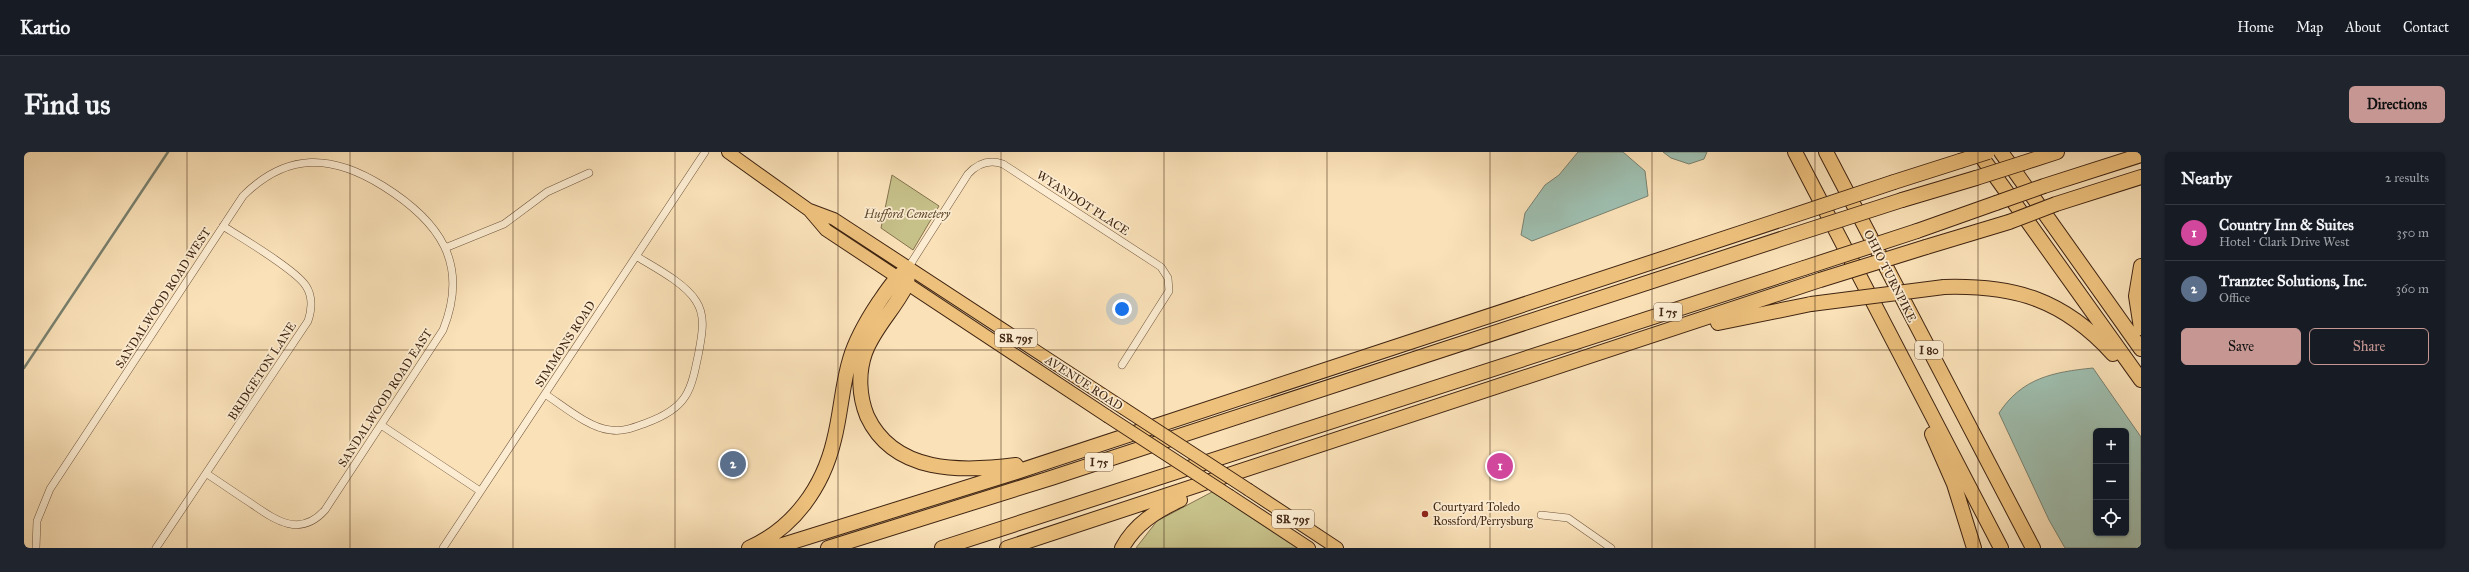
<!DOCTYPE html>
<html lang="en">
<head>
<meta charset="utf-8">
<style>
  body { margin:0; font-family:"IM FELL Great Primer",serif; background:#20242c; color:#f1f3f6 }
  .controls { position:absolute; right:12px; bottom:12px; display:grid; overflow:hidden; border-radius:6px; box-shadow:0 1px 3px #0004 }
  .controls button { width:36px; height:36px; display:grid; place-items:center; padding:0; border:0; border-bottom:1px solid #363941; background:#171b24; color:#f1f3f6; font:20px sans-serif }
  .you { position:absolute; left:1098px; top:157px; width:14px; height:14px; margin:-10px; border:3px solid #fff; border-radius:50%; background:#1a73e8; box-shadow:0 0 0 6px #1a73e833 }
  .badge { display:grid; place-items:center; width:26px; height:26px; border-radius:50%; background:#c59692; color:#fff; font-size:13px; font-weight:700 }
  .pin { position:absolute; translate:-50% -50%; border:2px solid #fff; box-shadow:0 1px 4px #0006 }
  .list { margin:0; padding:0; list-style:none }
  h2 { display:flex; justify-content:space-between; align-items:center; height:52px; margin:0; padding:0 16px; font-size:17px }
  h2 small { font-size:13px; font-weight:400; color:#9ea1a6 }
  .list li { display:grid; grid-template-columns:26px 1fr auto; gap:12px; align-items:center; box-sizing:border-box; height:56px; padding:0 16px; border-top:1px solid #363941 }
  .list b { display:block; font-size:15px; white-space:nowrap }
  .list p { margin:0; font-size:13px; white-space:nowrap; color:#9ea1a6 }
  .list em { font-size:13px; font-style:normal; color:#9ea1a6 }
  .actions { display:flex; gap:8px; padding:12px 16px }
  .actions a { flex:1; padding:9px 0; border:1px solid #c59692; border-radius:6px; text-align:center; font-size:14px; color:#c59692 }
  .actions .main { background:#c59692; color:#111 }
  .icon { flex:none; width:22px; height:22px; fill:none; stroke:currentColor; stroke-width:2; stroke-linecap:round; stroke-linejoin:round }
  .map { position:relative; flex:none; width:2117px; height:396px; overflow:hidden; border-radius:6px }
  header { display:flex; align-items:center; gap:24px; box-sizing:border-box; height:56px; padding:0 20px; background:#171b24; border-bottom:1px solid #363941 }
  header strong { font-size:19px }
  nav { display:flex; gap:22px; margin-inline-start:auto; font-size:14px }
  .intro { display:flex; align-items:center; justify-content:space-between; box-sizing:border-box; height:96px; padding:0 24px }
  h1 { margin:0; font-size:28px }
  .button { padding:10px 18px; border-radius:6px; background:#c59692; color:#111; font-size:14px; font-weight:700 }
  main { display:flex; gap:24px; padding:0 24px }
  aside { flex:1; background:#171b24; border-radius:6px; box-shadow:0 1px 3px #0004 }
  .map>svg:first-child { display:block }
  .green { fill:#c6c089; stroke:#83724e }
  .water { fill:#9ebeaf; stroke:#788170; fill-rule:evenodd }
  .lines { fill:none; stroke-linecap:round; stroke-linejoin:round }
  .stream { stroke:#788170; stroke-width:2.5 }
  .street-casing { stroke:#6e543c; stroke-width:8 }
  .primary-casing { stroke:#402512; stroke-width:14 }
  .highway-casing { stroke:#402512; stroke-width:16 }
  .street { stroke:#fcecd1; stroke-width:7 }
  .primary { stroke:#edc07c; stroke-width:12 }
  .highway { stroke:#edc07c; stroke-width:14 }
  .primary-bridge-casing { stroke:#402512; stroke-width:14; stroke-linecap:butt }
  .highway-bridge-casing { stroke:#402512; stroke-width:16; stroke-linecap:butt }
  .primary-bridge { stroke:#edc07c; stroke-width:12 }
  .highway-bridge { stroke:#edc07c; stroke-width:14 }
  .grid { fill:none; stroke:#402512; stroke-width:1; stroke-opacity:0.55 }
  .poi-dot { fill:#8f2418; stroke:#fcecd1; stroke-width:1.5 }
  .labels { text-anchor:middle; stroke-width:3.5; stroke-linejoin:round; paint-order:stroke }
  .shield { fill:#fcecd1; stroke:#78614b; stroke-width:1 }
  .shield-label { font-size:11px; font-weight:bold; fill:#402512 }
  .street-label { font-size:12px; fill:#402512; stroke:#fcecd1 }
  .park-label { font-size:12px; font-style:italic; fill:#624c30; stroke:#fcecd1 }
  .poi-label { font-size:12px; fill:#402512; stroke:#fcecd1; text-anchor:start }
</style>
</head>
<body>
<header>
<strong>Kartio</strong>
<nav><a>Home</a><a>Map</a><a>About</a><a>Contact</a></nav>
</header>
<div class="intro"><h1>Find us</h1><a class="button">Directions</a></div>
<main>
<div class="map">
<svg width="2117" height="396" viewBox="0 0 2117 396">
  <rect width="100%" height="100%" fill="#fae1b8"/>
  <filter id="stains"><feTurbulence type="fractalNoise" baseFrequency=".005" numOctaves="4"/><feColorMatrix values="0 0 0 0 .2 0 0 0 0 .09 0 0 0 0 .02 0 0 0 .5 -.17"/></filter>
  <radialGradient id="worn" r=".72"><stop offset=".6" stop-color="#630" stop-opacity="0"/><stop offset="1" stop-color="#630" stop-opacity=".3"/></radialGradient>
  <path class="green" d="M868,23L915,54L889,98L857,76Z
    M1188,340L1277,396H1112L1133,369Z"/>
  <path class="water" d="M1554,0H1599L1621,19L1624,44L1508,89L1497,83L1501,61L1521,33L1535,23Z
    M1639,0H1683L1680,7L1665,12L1647,6Z
    M2069,216L2117,285V396H2041L2025,368L1975,261C1998,226 2029,220 2069,216ZM2072,279H2102V381H2072Z"/>
  <g class="lines">
    <path class="stream" d="M0,216L144,0"/>
    <g class="street-casing">
      <path id="street" d="M421,96L480,72L523,40L565,21
        M884,116L944,22C954,11 965,7 979,12L1137,115L1144,126L1145,139L1098,213
        M521,242C538,253 566,277 587,278C599,280 611,275 622,271C664,256 667,239 675,199C678,182 682,164 672,149C661,131 630,115 612,104
        M357,273L456,339
        M1517,363L1544,366L1587,396
        M12,396L13,369L26,337L219,44C263,0 308,2 359,34C415,69 446,111 419,178L301,358C275,387 250,367 225,350C211,341 197,331 183,322
        M132,396L284,169C288,157 289,145 282,134C272,118 218,86 199,74
        M419,396L681,0"/>
    </g>
    <g class="primary-casing">
      <path id="primary" d="M704,0L785,58L802,78L1083,264
        M786,58L810,67L1099,256
        M1225,338L1313,396
        M1206,344L1285,396"/>
    </g>
    <g class="highway-casing">
      <path id="highway" d="M1771,0L1977,396
        M1802,0L2009,396
        M1954,0L2117,228
        M1977,0L2117,197
        M1999,11L2033,0
        M1870,30L1936,9
        M2020,34L2117,3
        M1878,48L1952,26
        M2032,52L2117,25
        M1893,79L1972,51
        M1902,95L1985,70
        M2117,114L2112,144L2117,176
        M884,116C884,122 884,129 882,134C870,158 850,176 841,201C834,221 835,244 843,264C870,322 938,320 992,313
        M1920,135C1992,133 2040,148 2089,202
        M1694,171L1787,152
        M1908,282L1930,332L1950,396
        M725,396C770,376 799,335 810,288C817,261 818,233 826,207C832,187 843,168 855,150C864,137 871,126 884,116
        M749,396L989,321L1756,68
        M804,396L1027,326L1763,85
        M918,396L1780,116
        M983,396L1796,128
        M1098,396C1111,372 1132,359 1156,348"/>
    </g>
    <use href="#street" class="street"/>
    <use href="#primary" class="primary"/>
    <use href="#highway" class="highway"/>
    <g class="primary-bridge-casing">
      <path id="primary-bridge" d="M1099,256L1225,338
        M1083,264L1206,344"/>
    </g>
    <g class="highway-bridge-casing">
      <path id="highway-bridge" d="M1936,9L1964,0
        M1952,26L1999,11
        M1972,51L2020,34
        M1756,68L1870,30
        M1985,70L2032,52
        M1763,85L1878,48
        M1780,116L1893,79
        M1796,128L1902,95
        M1787,152L1920,135"/>
    </g>
    <use href="#primary-bridge" class="primary-bridge"/>
    <use href="#highway-bridge" class="highway-bridge"/>
  </g>
  <path class="grid" d="M163,0V396M326,0V396M489,0V396M651,0V396M814,0V396M977,0V396M1140,0V396M1303,0V396M1466,0V396M1628,0V396M1791,0V396M1954,0V396M0,198H2117"/>
  <circle class="poi-dot" cx="1401" cy="362" r="4"/>
  <g class="labels">
    <g class="shield">
      <rect x="1630" y="151" width="28" height="18" rx="3"/>
      <rect x="971" y="177" width="42" height="18" rx="3"/>
      <rect x="1891" y="189" width="28" height="18" rx="3"/>
      <rect x="1061" y="301" width="28" height="18" rx="3"/>
      <rect x="1248" y="358" width="42" height="18" rx="3"/>
    </g>
    <g class="shield-label">
      <text x="1644" y="164">I 75</text>
      <text x="992" y="190">SR 795</text>
      <text x="1905" y="202">I 80</text>
      <text x="1075" y="314">I 75</text>
      <text x="1269" y="371">SR 795</text>
    </g>
    <g class="street-label">
      <text transform="translate(1059 51) rotate(33)" y="4">WYANDOT PLACE</text>
      <text transform="translate(1866 124) rotate(63)" y="4">OHIO TURNPIKE</text>
      <text transform="translate(139 146) rotate(-57)" y="4">SANDALWOOD ROAD WEST</text>
      <text transform="translate(541 192) rotate(-57)" y="4">SIMMONS ROAD</text>
      <text transform="translate(238 219) rotate(-57)" y="4">BRIDGETON LANE</text>
      <text transform="translate(1060 231) rotate(33)" y="4">AVENUE ROAD</text>
      <text transform="translate(361 246) rotate(-57)" y="4">SANDALWOOD ROAD EAST</text>
    </g>
    <g class="park-label">
      <text x="883" y="66">Hufford Cemetery</text>
    </g>
    <g class="poi-label">
      <text x="1409" y="359">Courtyard Toledo<tspan x="1409" dy="14">Rossford/Perrysburg</tspan></text>
    </g>
  </g>
  <rect width="100%" height="100%" filter="url(#stains)"/>
  <rect width="100%" height="100%" fill="url(#worn)"/>
</svg>
<div class="controls">
<button>+</button>
<button>−</button>
<button><svg class="icon" aria-label="locate" viewBox="0 0 24 24"><circle cx="12" cy="12" r="6"/><path d="M12 2v4M12 18v4M2 12h4M18 12h4"/></svg></button>
</div>
<div class="you"></div>
<div class="pin badge" style="left:1476px;top:314px;background:#d1479c">1</div>
<div class="pin badge" style="left:709px;top:312px;background:#5c6f8a">2</div>
</div>
<aside>
<h2>Nearby<small>2 results</small></h2>
<ul class="list">
<li><span class="badge" style="background:#d1479c">1</span><div><b>Country Inn &amp; Suites</b><p>Hotel · Clark Drive West</p></div><em>350 m</em></li>
<li><span class="badge" style="background:#5c6f8a">2</span><div><b>Tranztec Solutions, Inc.</b><p>Office</p></div><em>360 m</em></li>
</ul>
<div class="actions"><a class="main">Save</a><a>Share</a></div>
</aside>
</main>
</body>
</html>
